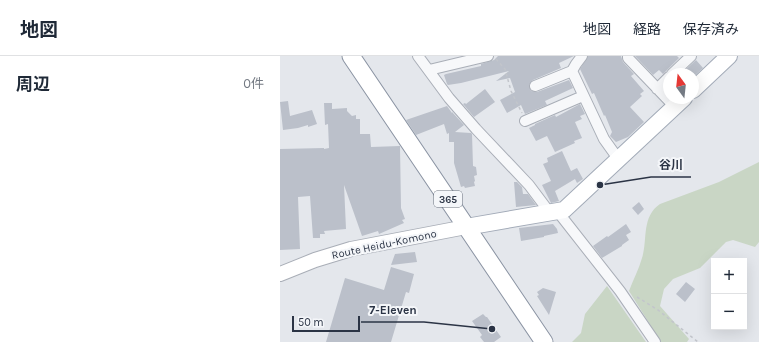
<!DOCTYPE html>
<html lang="ja">
<head>
<meta charset="utf-8">
<style>
  body { margin:0; font-family:Karla,"Noto Sans JP",sans-serif; background:#f6f6f7; color:#1f2937 }
  .controls { position:absolute; right:12px; bottom:12px; display:grid; overflow:hidden; border-radius:0px; box-shadow:0 4px 16px #0002 }
  .controls button { width:36px; height:36px; display:grid; place-items:center; padding:0; border:0; border-bottom:1px solid #e0e1e3; background:#fff; color:#1f2937; font:20px sans-serif }
  .compass { position:absolute; left:383px; top:12px; width:36px; height:36px; border-radius:50%; background:#fff; box-shadow:0 4px 16px #0002; rotate:345deg }
  .scale { position:absolute; left:12px; bottom:10px; width:68px; box-sizing:border-box; padding-left:4px; border:2px solid #2b3445; border-top:0; font-size:11px; line-height:14px; white-space:nowrap; color:#2b3445; -webkit-text-stroke:3px #f4f6f9; paint-order:stroke }
  .list { margin:0; padding:0; list-style:none }
  h2 { display:flex; justify-content:space-between; align-items:center; height:52px; margin:0; padding:0 16px; font-size:17px }
  h2 small { font-size:13px; font-weight:400; color:#747a83 }
  .map { position:relative; flex:none; width:479px; height:286px; overflow:hidden }
  header { display:flex; align-items:center; gap:24px; box-sizing:border-box; height:56px; padding:0 20px; background:#fff; border-bottom:1px solid #e0e1e3 }
  header strong { font-size:19px }
  nav { display:flex; gap:22px; margin-inline-start:auto; font-size:14px }
  main { display:flex }
  aside { flex:1; background:#fff }
  .map>svg:first-child { display:block }
  .green { fill:#c9d6c5 }
  .building { fill:#bbc0ca }
  .lines { fill:none; stroke-linecap:round; stroke-linejoin:round }
  .minor-casing { stroke:#a9aeb7; stroke-width:12 }
  .secondary-casing { stroke:#a9aeb7; stroke-width:16 }
  .primary-casing { stroke:#a3abb8; stroke-width:18 }
  .trunk-casing { stroke:#8b94a3; stroke-width:19 }
  .path { stroke:#c2c5cb; stroke-width:1.5; stroke-dasharray:3 3; stroke-linecap:butt }
  .minor { stroke:#f7f8fa; stroke-width:10 }
  .secondary { stroke:#fff; stroke-width:14 }
  .primary { stroke:#fff; stroke-width:16 }
  .trunk { stroke:#fff; stroke-width:17 }
  .labels { text-anchor:middle; stroke-width:4; stroke-linejoin:round; paint-order:stroke }
  .shield { fill:#f4f6f9; stroke:#676e7b; stroke-width:1 }
  .shield-label { font-size:10px; font-weight:bold; fill:#2b3445 }
  .street-label { font-size:11px; fill:#2b3445; stroke:#f4f6f9 }
  .leader { fill:none; stroke:#2b3445; stroke-width:1.5 }
  .callout-dot { fill:#2b3445; stroke:#f4f6f9; stroke-width:1.5 }
  .callout-label { font-size:12px; text-anchor:middle; font-weight:bold; fill:#2b3445; stroke:#f4f6f9; stroke-width:4; stroke-linejoin:round; paint-order:stroke }
</style>
</head>
<body>
<header>
<strong>地図</strong>
<nav><a>地図</a><a>経路</a><a>保存済み</a></nav>
</header>
<main>
<aside>
<h2>周辺<small>0件</small></h2>
<ul class="list">
</ul>
</aside>
<div class="map">
<svg width="479" height="286" viewBox="0 0 479 286">
  <rect width="100%" height="100%" fill="#e4e7ec"/>
  <path class="green" d="M479,106V186L475,191L453,184L446,186L420,212L393,223L384,233L380,250L409,283L407,286H381L349,235C353,224 359,213 362,202C368,184 361,161 380,148L439,126Z
    M327,230L366,286H292L301,277L305,258Z"/>
  <path class="building" d="M218,0H294L279,7L281,12L253,24L249,29L251,35L257,36L289,24L293,32L265,45L267,49L245,58L241,49L227,57L220,44L235,36L230,22L216,25L229,15L181,27L168,29L167,28L164,19L166,18L201,10V8L214,4Z
    M308,0H341L343,6L354,18L351,20L364,35L360,38L362,40L350,51L364,66L348,81L336,86L330,80L332,76L325,59L324,60L314,37L312,38L300,13Z
    M355,0H397L399,2L383,18L379,14L373,19Z
    M416,4L423,12L413,21V18H401Z
    M205,33L215,46L194,61L183,48L185,47L186,48Z
    M8,45L10,60L32,54L37,68L28,71V69L18,72L3,74L0,46Z
    M44,47H52V53L67,52V55L72,60L76,59V63H80V78H90L91,91L120,90L121,152L125,163L122,164L124,167L99,178L98,175L82,180L64,129L66,173L44,175L45,178H40V182H33L30,140L18,141L20,193L0,194V93L44,92V93L49,92L48,68L45,69Z
    M300,48L305,58L300,60L302,63L295,66L302,82L294,85L295,87L275,96L267,80L256,85L249,72L255,69V68L275,59L276,61Z
    M167,50L172,57V56L184,69L175,76L191,77L192,78L193,110L196,111L197,119L194,120L195,125L194,126L195,130L185,132L184,130L181,131L174,107V86H169V77L167,78L164,68L136,79L126,64Z
    M282,95L291,115L297,112L303,123L297,127L295,123L275,135L279,145L271,147L262,129L271,125L263,108L268,106L267,102Z
    M234,126H237L242,131L243,138H248L256,149L236,151Z
    M359,146L364,153L358,159L352,152Z
    M273,168L277,173L278,177L264,180V181L241,185L239,172Z
    M346,168L351,176L346,179L349,184L342,189V190L322,202L313,190L327,180L328,181Z
    M135,196L137,206L111,209L115,198Z
    M111,211L134,218L129,237L126,236L111,286H46L65,222L104,234Z
    M406,226L415,233L405,246L396,238Z
    M263,232L276,236L269,259L257,240L259,239L257,236Z
    M203,258L206,261H207L221,281L214,286H204L200,281L202,279L192,265Z"/>
  <g class="lines">
    <g class="minor-casing">
      <path id="minor" d="M138,0L169,42L196,73L249,129L270,157
        M348,0V2L395,51
        M149,14L208,0
        M292,15L324,83L339,104
        M392,18L411,0
        M255,30L292,15L296,8L302,0
        M377,33L389,21
        M245,65L303,40
        M278,156L340,235L375,286"/>
    </g>
    <g class="secondary-casing">
      <path id="secondary" d="M0,218L35,204L71,193L186,171"/>
    </g>
    <g class="primary-casing">
      <path id="primary" d="M413,34L449,0
        M186,171L284,154L404,42"/>
    </g>
    <g class="trunk-casing">
      <path id="trunk" d="M71,0L264,286"/>
    </g>
    <path class="path" d="M216,3L225,13L231,35L242,57
      M357,241L378,254L418,286"/>
    <use href="#minor" class="minor"/>
    <use href="#secondary" class="secondary"/>
    <use href="#primary" class="primary"/>
    <use href="#trunk" class="trunk"/>
  </g>
  <g class="labels">
    <rect class="shield" x="154" y="135" width="28" height="16" rx="3"/>
    <g class="shield-label">
      <text x="168" y="147">365</text>
    </g>
    <g class="street-label">
      <text transform="translate(104 188) rotate(-12)" y="4">Route Heidu-Komono</text>
    </g>
  </g>
  <path class="leader" d="M320 129L371 121H411M212 273L144 266H81"/>
  <g class="callout-dot">
    <circle cx="320" cy="129" r="4"/>
    <circle cx="212" cy="273" r="4"/>
  </g>
  <g class="callout-label">
    <text x="391" y="113">谷川</text>
    <text x="113" y="258">7-Eleven</text>
  </g>
</svg>
<div class="controls">
<button>+</button>
<button>−</button>
</div>
<svg class="compass" viewBox="-18 -18 36 36"><path d="M0-13l5 13h-10z" fill="#e53935"/><path d="M0 13l5-13h-10z" fill="#747a83"/></svg>
<div class="scale">50 m</div>
</div>
</main>
</body>
</html>
